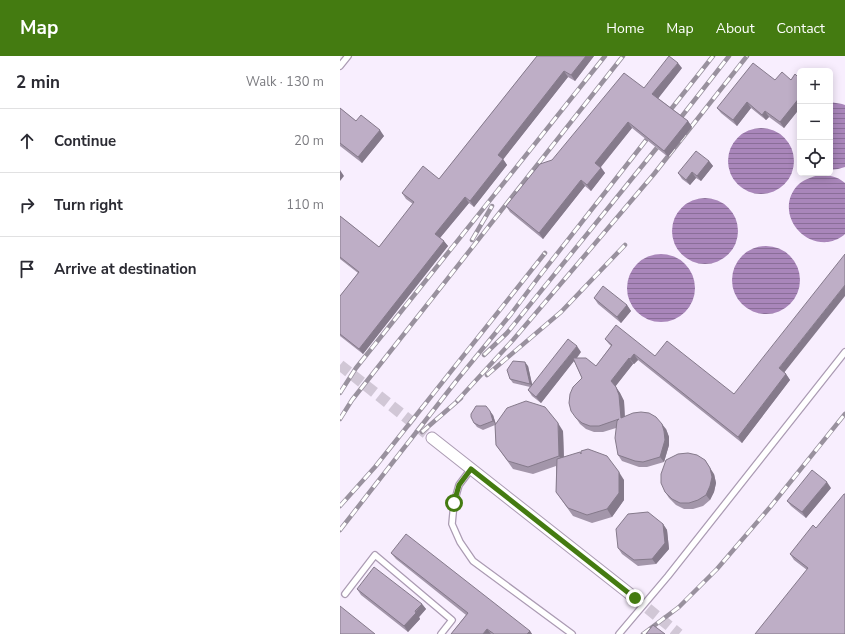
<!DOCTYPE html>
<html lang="en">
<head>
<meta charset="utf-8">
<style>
  body { margin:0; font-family:"Nunito Sans",sans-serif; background:#f7f7f7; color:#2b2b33 }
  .controls { position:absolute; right:12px; top:12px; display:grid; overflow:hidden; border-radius:6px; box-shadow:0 2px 10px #0003 }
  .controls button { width:36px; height:36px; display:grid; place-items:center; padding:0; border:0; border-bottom:1px solid #e1e1e2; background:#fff; color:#2b2b33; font:20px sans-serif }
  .stop { position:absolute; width:12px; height:12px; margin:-9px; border:3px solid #447b11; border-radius:50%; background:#fff }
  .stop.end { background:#447b11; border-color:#fff; box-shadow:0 1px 4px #0008 }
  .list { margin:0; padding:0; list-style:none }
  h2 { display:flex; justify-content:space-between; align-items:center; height:52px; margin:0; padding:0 16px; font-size:17px }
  h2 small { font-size:13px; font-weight:400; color:#7c7c81 }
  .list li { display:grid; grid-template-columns:26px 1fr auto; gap:12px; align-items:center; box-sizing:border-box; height:64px; padding:0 16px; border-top:1px solid #e1e1e2 }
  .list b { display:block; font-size:15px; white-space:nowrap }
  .list em { font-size:13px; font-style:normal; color:#7c7c81 }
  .icon { flex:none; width:22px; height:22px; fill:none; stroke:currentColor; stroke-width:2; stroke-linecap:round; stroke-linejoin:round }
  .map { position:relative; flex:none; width:505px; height:578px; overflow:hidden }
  header { display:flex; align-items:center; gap:24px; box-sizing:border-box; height:56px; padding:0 20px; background:#447b11; color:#fff }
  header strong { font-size:19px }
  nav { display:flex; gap:22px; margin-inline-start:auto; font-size:14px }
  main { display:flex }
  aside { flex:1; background:#fff }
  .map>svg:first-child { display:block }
  .water { fill:url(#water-rules) }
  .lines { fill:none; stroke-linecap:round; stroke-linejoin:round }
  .street-tunnel { stroke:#d1c7d6; stroke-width:11; stroke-dasharray:11 5.5; stroke-linecap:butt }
  .lane-casing { stroke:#ab9bb3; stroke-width:8 }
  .street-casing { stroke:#ab9bb3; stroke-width:13 }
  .lane { stroke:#fff; stroke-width:5.5 }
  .street { stroke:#fff; stroke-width:11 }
  .rail-casing { stroke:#99919e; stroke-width:4.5 }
  .rail { stroke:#fff; stroke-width:3; stroke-dasharray:9; stroke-linecap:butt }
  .wall { fill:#a396aa }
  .shaded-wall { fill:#857a8b }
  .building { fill:#beaec6; stroke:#857a8b }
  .route { stroke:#447b11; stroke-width:5 }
</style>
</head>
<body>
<header>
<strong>Map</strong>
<nav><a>Home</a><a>Map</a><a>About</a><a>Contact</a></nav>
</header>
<main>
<aside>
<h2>2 min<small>Walk · 130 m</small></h2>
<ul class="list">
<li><svg class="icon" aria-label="ahead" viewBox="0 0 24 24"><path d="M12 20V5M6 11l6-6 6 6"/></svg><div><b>Continue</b></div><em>20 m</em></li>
<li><svg class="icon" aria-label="right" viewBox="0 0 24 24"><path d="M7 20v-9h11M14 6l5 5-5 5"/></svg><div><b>Turn right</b></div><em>110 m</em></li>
<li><svg class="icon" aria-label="arrive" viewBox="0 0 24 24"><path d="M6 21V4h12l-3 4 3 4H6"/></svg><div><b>Arrive at destination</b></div></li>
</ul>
</aside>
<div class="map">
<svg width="505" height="578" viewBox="0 0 505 578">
  <defs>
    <pattern id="water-rules" width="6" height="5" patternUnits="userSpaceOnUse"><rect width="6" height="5" fill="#a986ba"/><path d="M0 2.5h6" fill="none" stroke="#8a6e98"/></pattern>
  </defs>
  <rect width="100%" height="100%" fill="#f8eefe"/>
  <path class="water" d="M490,46L502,48L505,49V111L498,113L490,114Z
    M388 105a33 33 0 1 1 66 0a33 33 0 1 1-66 0Z
    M479,119C489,119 497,120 505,127V178C501,182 494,185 488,186C457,189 435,151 459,128C465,123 472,121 479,119Z
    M332 175a33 33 0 1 1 66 0a33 33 0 1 1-66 0Z
    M392 224a34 34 0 1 1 68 0a34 34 0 1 1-68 0Z
    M287 232a34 34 0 1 1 68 0a34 34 0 1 1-68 0Z"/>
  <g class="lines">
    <path class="street-tunnel" d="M0,309L92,382
      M295,542L339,578"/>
    <g class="lane-casing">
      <path id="lane" d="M0,10L8,0
        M131,413L119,429L114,447L112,468L120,486L133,505L232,578
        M5,538L35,499L112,564L101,578
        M279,578L328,520L505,296"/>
    </g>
    <g class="street-casing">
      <path id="street" d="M92,382L295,542"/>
    </g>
    <use href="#lane" class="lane"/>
    <use href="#street" class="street"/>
    <g class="rail-casing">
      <path id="rail" d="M324,62L373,0
        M335,69L389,0
        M132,184L152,150
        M144,299L167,277L324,83
        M147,319L221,256L285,189
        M0,337L16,312L265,0
        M117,345L173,284L314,118L407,0
        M0,363L12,344L283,0
        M82,376L121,342
        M0,450L35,411L205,197
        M0,474L117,324L171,258L198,222L314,74
        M303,578L339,551L377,513L431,450L505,358"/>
    </g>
    <use href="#rail" class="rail"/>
  </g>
  <path class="wall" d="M197,0H254L235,25L228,21L163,103L167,109L134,151L129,147L100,182L108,190L23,298L0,280V240L18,217L0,203V160L39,191L73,148L66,143L62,137L99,123Z
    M342,12L318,42L348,65L352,71L328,101L292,72L261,111L265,117L251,135L245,130L203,183L170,156L166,150L212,104L304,32Z
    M460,23V52L444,72L429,61L426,64L411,52L397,70L381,57L377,52L435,24Z
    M0,52L16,65L44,80L22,107L0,90Z
    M369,105L373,110L361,125L356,122L350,129L342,123L338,117Z
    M254,242L287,249L291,255L281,267L258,248Z
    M265,283L315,300L394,338L444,316L446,318L450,324L402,387L298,304L294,308H293L275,330L280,337L284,345L285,361L326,373L329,381V389L324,406L307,411H299L282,405L278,399L276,372L263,376H254L246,373L240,368L236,362L242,322L234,305L201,347L192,340L188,334L190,331L173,327L170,323L188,310L192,329L241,296L237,302L256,310L271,290L269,288Z
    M153,359L156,368L223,375L224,401L241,398L284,424V444L272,461L252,467L233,460L216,436V410L193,418L173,413L156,389L155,369L143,374L137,371L134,367Z
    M374,418L376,427L374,436L370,444L363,450L353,453H344L336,449L329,442L325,436Z
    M491,432L466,462L451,450L447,445Z
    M323,468L327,474L329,493L316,508L298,510L282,498L278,492Z
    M476,472L505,578L467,514L454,504L450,498Z
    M51,497L190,575L192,578H111L126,559L56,503Z
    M17,533L82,548L86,553L79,561L80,563L68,576L21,539Z"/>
  <path class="shaded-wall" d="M246,0H254L235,25L231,19Z
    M338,7L342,12L317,44L312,38Z
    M224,15L228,21L162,105L158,99Z
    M460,41V52L444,72L440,66Z
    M407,46L411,52L397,70L393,64Z
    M425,55L429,61L426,64L422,59Z
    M348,65L352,71L328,101L324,95Z
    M288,66L292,72L259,113L255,107Z
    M40,74L44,80L22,107L18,101Z
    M163,103L167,109L134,151L130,145Z
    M369,105L373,110L361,125L357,120Z
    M261,112L265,117L251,135L247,129Z
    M0,114L4,120L0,125Z
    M352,116L356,122L350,129L346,124Z
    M241,124L245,130L203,183L199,177Z
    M125,141L129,147L99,183L95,178Z
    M104,185L108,190L23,298L19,293Z
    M505,229V240L443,318L439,312Z
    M287,249L291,255L281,267L277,261Z
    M237,290L241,296L201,347L196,341Z
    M294,298L298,304L294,308L290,303Z
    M289,302L293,308L275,331L271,325Z
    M185,306L188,310L193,332L190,328Z
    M446,318L450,324L402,387L398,381Z
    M276,331L280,337L284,345L285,368L281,362Z
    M150,355L153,359L156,369L153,365Z
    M218,367L223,375L224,408L219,400Z
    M322,368L326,373L329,381V389L324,406L320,401Z
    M365,404L374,418L376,427L374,436L370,444L366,439Z
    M279,416L284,424V444L272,461L267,453Z
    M487,426L491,432L466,462L462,456Z
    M323,468L327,474L329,493L316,508L312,503Z
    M82,548L86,553L79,561L80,563L68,576L64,570Z
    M147,573L151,578H143Z
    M190,575L192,578H187Z"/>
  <path class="building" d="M197,0H246L231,19L224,15L158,99L163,103L130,145L125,141L95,178L104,185L19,293L0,278V240L19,216L0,201V160L39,191L74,146L62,137L83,110L99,123Z
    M329,0L338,7L312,38L348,65L324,95L288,66L255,107L261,112L247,129L241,124L199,177L166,150L200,108L212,104L284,17L304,32Z
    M413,7L435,24L442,16L451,24L455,18L460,23V41L440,66L425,55L422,59L407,46L393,64L377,52Z
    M0,52L16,65L21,59L40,74L18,101L0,87Z
    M356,95L369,105L357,120L352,116L346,124L338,117Z
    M505,198V229L439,312L446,318L398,381L294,298L290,303L289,302L271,325L276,331L279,339L281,362L293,357L301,356L309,357L316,361L322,368L324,375L325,384L320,401L303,406L295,405L278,399L275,382L277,365L279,363L259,370H250L242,367L236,362L231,355L229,347L230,338L233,331L242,322L233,302H246L256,310L272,289L265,283L276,269L315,300L327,285L394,338Z
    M263,230L287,249L277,261L254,242Z
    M228,283L237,290L196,341L188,334Z
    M173,305L185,306L190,328L170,323L167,314Z
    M186,345L205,351L218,367L219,400L188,411L168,405L156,389L155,369L167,352Z
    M136,350H146L150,355L153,365L140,370L134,367L131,361V358Z
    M248,393L267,400L279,416V437L267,453L247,459L228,452L216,436L217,403L240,396L241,398V395Z
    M348,397L357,399L365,404L370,412L372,421L370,430L366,439L358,444L349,447H340L332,443L325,436L321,427V418L326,404L338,398Z
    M472,414L487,426L462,456L447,445Z
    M504,438H505V578H415L468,512L450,498L473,469L476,472Z
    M308,456L323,468L325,487L312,503L294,504L278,492L276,473L288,458Z
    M66,478L190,575L187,578H154L147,573L143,578H111L128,557L51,497Z
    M34,511L82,548L75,555L76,557L64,570L17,533Z
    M0,550L35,578H0Z
    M313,569L325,578H306Z"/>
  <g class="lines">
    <path class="route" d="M114,447L119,429L131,413L295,542"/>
  </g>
</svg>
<div class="controls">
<button>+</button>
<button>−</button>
<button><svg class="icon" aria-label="locate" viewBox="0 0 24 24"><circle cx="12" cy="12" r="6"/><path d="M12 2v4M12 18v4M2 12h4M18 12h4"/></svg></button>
</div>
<div class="stop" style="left:114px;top:447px"></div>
<div class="stop end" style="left:295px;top:542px"></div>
</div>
</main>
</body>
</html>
